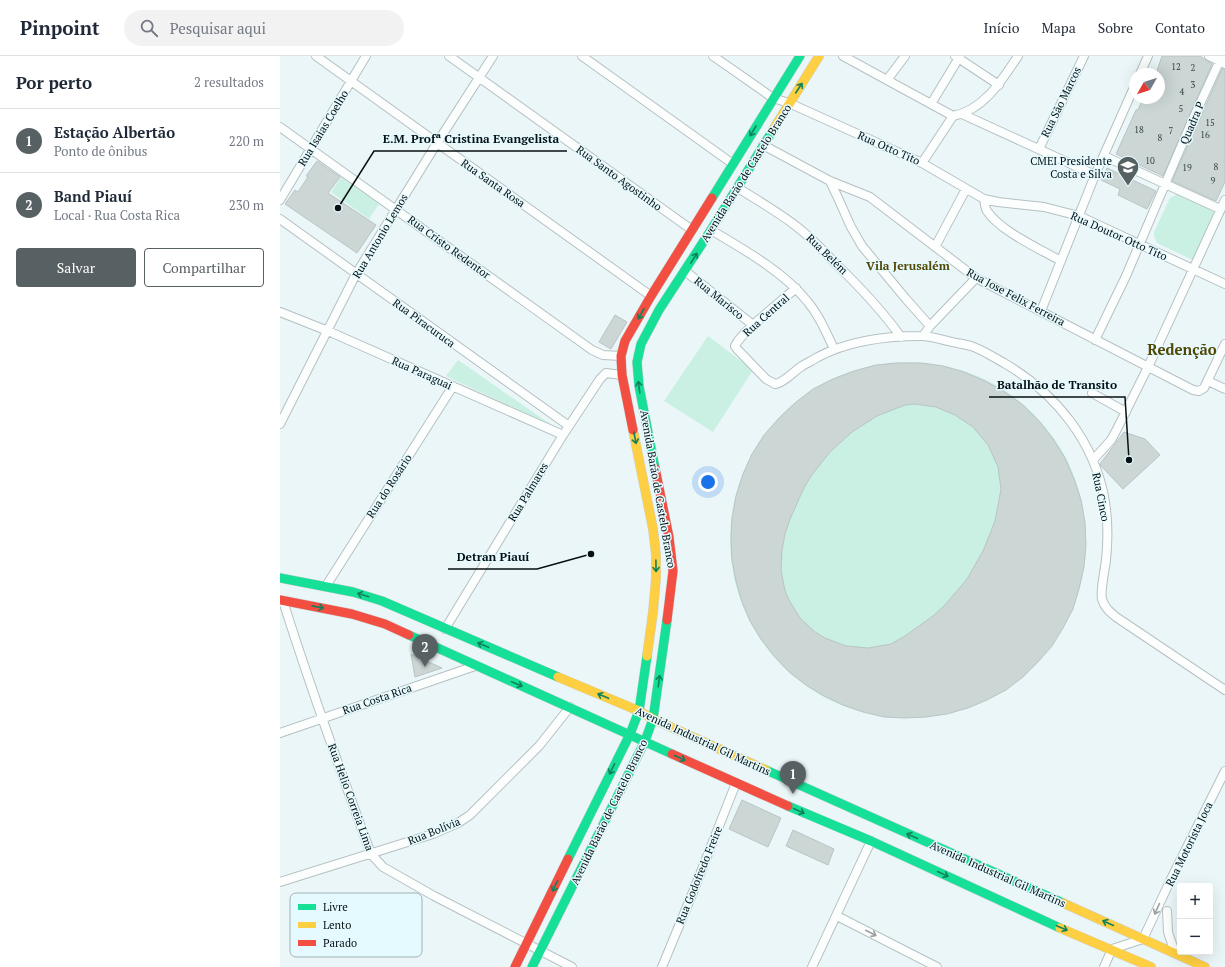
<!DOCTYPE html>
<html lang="pt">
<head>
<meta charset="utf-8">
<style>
  body { margin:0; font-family:"PT Serif",serif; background:#f2f2f3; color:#1f2937 }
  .controls { position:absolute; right:12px; bottom:12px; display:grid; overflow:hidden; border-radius:4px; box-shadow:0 4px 16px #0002 }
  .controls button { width:36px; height:36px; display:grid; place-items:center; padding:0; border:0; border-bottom:1px solid #e0e1e3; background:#fff; color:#1f2937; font:20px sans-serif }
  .compass { position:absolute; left:849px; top:12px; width:36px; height:36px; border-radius:50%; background:#fff; box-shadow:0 4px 16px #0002; rotate:231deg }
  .you { position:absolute; left:428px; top:426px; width:14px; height:14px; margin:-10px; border:3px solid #fff; border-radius:50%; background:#1a73e8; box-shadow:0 0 0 6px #1a73e833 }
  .badge { display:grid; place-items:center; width:26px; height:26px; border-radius:50%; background:#576062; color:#fff; font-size:13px; font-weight:700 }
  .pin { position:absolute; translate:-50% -33px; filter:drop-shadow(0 1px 2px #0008) }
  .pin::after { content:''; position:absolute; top:21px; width:14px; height:12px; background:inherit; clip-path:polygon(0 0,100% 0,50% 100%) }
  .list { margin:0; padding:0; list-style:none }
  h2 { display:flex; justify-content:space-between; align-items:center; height:52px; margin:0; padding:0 16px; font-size:17px }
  h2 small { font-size:13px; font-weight:400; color:#747a83 }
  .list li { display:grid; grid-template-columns:26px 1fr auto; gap:12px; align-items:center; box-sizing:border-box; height:64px; padding:0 16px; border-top:1px solid #e0e1e3 }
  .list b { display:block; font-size:15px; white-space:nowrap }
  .list p { margin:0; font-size:13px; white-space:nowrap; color:#747a83 }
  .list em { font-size:13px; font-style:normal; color:#747a83 }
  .actions { display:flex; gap:8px; padding:12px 16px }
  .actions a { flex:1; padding:9px 0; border:1px solid #576062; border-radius:4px; text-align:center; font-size:14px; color:#576062 }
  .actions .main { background:#576062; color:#fff }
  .icon { flex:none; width:22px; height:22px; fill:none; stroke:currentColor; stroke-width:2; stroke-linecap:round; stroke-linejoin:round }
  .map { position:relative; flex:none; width:945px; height:911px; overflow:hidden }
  header { display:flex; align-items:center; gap:24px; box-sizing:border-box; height:56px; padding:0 20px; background:#fff; border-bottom:1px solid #e0e1e3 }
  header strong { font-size:19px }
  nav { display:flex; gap:22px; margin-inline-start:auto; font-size:14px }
  .search { width:280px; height:36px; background:#f2f2f3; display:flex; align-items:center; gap:10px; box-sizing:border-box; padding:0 14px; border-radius:22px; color:#747a83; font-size:15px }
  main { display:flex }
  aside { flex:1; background:#fff }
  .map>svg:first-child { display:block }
  .green { fill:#c9f0e2 }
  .building { fill:#cbd6d5; stroke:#bac4c4; fill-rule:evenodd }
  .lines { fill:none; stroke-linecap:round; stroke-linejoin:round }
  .street-casing { stroke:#b6c0c2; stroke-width:10 }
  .fast-casing { stroke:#cbd1d2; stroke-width:10 }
  .slow-casing { stroke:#cbd1d2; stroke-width:10 }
  .jam-casing { stroke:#cbd1d2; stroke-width:10 }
  .street { stroke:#fcfefe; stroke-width:8 }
  .fast { stroke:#16e098; stroke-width:9 }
  .slow { stroke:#ffcf43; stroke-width:9 }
  .jam { stroke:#f24e42; stroke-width:9 }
  .oneway { stroke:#0f825c }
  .oneway2 { stroke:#9a9fa0 }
  .labels { text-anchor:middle; stroke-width:3; stroke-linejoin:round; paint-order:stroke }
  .number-label { font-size:9px; fill:#384243 }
  .street-label { font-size:11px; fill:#071012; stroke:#e5fafe }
  .poi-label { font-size:11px; fill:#071012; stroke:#e5fafe; text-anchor:end }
  .neighbourhood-label { font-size:12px; font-weight:bold; fill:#524705; stroke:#e5fafe }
  .district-label { font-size:15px; font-weight:bold; fill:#524705; stroke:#e5fafe }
  .key { fill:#e5fafe; stroke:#a2b4b7; stroke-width:1 }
  .key-label { font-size:11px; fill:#071012 }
  .leader { fill:none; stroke:#071012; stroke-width:1.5 }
  .callout-dot { fill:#071012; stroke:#e5fafe; stroke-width:1.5 }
  .callout-label { font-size:12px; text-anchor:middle; font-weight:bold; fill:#071012; stroke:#e5fafe; stroke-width:3; stroke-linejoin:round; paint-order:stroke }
</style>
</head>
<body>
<header>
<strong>Pinpoint</strong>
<div class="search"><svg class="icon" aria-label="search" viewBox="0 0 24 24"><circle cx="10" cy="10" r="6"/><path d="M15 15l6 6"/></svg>Pesquisar aqui</div>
<nav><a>Início</a><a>Mapa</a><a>Sobre</a><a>Contato</a></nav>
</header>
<main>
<aside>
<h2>Por perto<small>2 resultados</small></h2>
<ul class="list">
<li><span class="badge">1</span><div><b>Estação Albertão</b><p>Ponto de ônibus</p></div><em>220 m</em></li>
<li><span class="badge">2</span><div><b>Band Piauí</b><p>Local · Rua Costa Rica</p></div><em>230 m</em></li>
</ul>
<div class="actions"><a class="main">Salvar</a><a>Compartilhar</a></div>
</aside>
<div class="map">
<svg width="945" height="911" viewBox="0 0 945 911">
  <rect width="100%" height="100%" fill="#ebf6f8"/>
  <path class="green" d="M61,121L99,148L89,163L51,136Z
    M897,138L936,155L913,204L877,187L874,180V176L890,142Z
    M428,280L473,314L433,376L384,345Z
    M178,304L273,370L166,320Z
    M450 484a178 178 0 1 1 356 0a178 178 0 1 1-356 0Z"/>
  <path class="building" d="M882,0H920L932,8L883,120L836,98L856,54H858L863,42H879V18H876Z
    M942,13H945V126L936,145L892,125Z
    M37,105L60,121L48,137L96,169L77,197L5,148L15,134L18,136L28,121L26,120Z
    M827,112L876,135L867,153L838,139L840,133L821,124Z
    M335,259L347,266L331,293L319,286Z
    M618,307H641L663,310L684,316L705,325L725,336L743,349L759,365L773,383L785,402L794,423L801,444L805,466L806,489L804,511L799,533L793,553L783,572L772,590L758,606L743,621L726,634L707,644L688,652L667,658L646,661L625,662L604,661L583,656L563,649L544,640L526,629L509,616L494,600L481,583L470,565L462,546L456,525L452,504L451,483L452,462L456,440L463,418L472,398L484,379L499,362L515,347L533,333L553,323L574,315L596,309ZM635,348L656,351L675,359L693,371L708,389L718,411L721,433L715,465L703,495L687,523L665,549L653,560L625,580L611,588L588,592L566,590L545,582L535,576L520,562L509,544L505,535L501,514L502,494L505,478L510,463L523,434L531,420L550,396L572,376L597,360L625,349Z
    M844,376L865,383L880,399L843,433L821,410L820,408Z
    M131,598L162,612L135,621Z
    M462,744L501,762L488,791L449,773Z
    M513,774L554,793L548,809L506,790Z"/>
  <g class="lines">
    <g class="street-casing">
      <path id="street" d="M36,0L371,240
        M169,0L412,174
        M302,0L453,108
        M433,0L493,42L509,47L642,107L704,143L718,146L764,151L799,160L945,228
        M563,0L673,60C704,54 722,24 738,0
        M675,0L719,29
        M929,0L945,8
        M860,18L868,0
        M607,24L625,0
        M651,48L680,0
        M682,58L815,119
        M0,71L312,294L323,299L341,300
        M483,89L550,125L590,141L696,222L913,334L919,335L924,332L945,288
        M759,93L804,0
        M824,100L940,153
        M642,107L673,60
        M550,125L558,142L571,171L582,190L626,243L650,270L643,280
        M458,132C477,144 498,156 516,170C530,181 542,193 554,206C579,230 601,253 621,281
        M704,143C705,148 705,152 707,155C720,175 760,193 781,205
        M0,144L86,0
        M0,163L289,370
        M431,174C463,193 504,216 527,245C539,259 546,276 554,293
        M655,191L686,133
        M405,215L473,269
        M516,232C503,244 461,276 455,290L457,293L486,323L495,328C504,327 514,315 522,310C527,307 533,304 538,301C568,285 607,280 641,280C650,280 659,283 668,285C675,287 684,288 691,290C703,294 713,301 724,307C776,337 815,386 825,446C828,465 828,485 826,504C825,513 820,535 822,543C824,551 830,556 836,561L945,634
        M761,255L815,119L855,29
        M0,256L48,275L283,379
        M650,270L696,222
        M815,284L846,220L912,65L942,0
        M928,325L945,333
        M812,337L846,356
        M0,368L76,218L157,87L213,0
        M813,404L831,384L836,375L868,311L945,144
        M46,530L173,330
        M3,545C30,630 60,714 91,798L103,811L154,840L292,911
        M165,573L283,379L320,323L326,317L342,319
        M0,677L195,610
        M0,826L153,778L178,767L190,759L259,690L290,651
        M887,855L888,876L895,897
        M557,860L657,911
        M382,911L413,836L456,727
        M532,911L591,785
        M824,911L832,893L863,883L891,823L945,715"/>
    </g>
    <g class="fast-casing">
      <path id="fast" d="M432,142L520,0
        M375,412L359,330L357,306L361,288L379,254L431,174L493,74
        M0,522L73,536L102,545L278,621
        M129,579L392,698
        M486,714L783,847
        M508,750L591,785L780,872
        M288,803L350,678L359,655L367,600
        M252,911L365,685L373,663L387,564"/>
    </g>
    <g class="slow-casing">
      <path id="slow" d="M493,74L539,0
        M353,374L373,473L376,499V522L373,556L367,600
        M278,621L359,655L373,663L486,714
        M783,847L925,911
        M780,872L871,911"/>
    </g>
    <g class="jam-casing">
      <path id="jam" d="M353,374L342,319L341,300L345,285L371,240L432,142
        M375,412L389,481L393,515L387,564
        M0,544L72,558L105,568L129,579
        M392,698L508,750
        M235,911L288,803"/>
    </g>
    <use href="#street" class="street"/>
    <use href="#fast" class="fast"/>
    <use href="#slow" class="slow"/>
    <use href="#jam" class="jam"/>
  </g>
  <defs><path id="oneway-shaft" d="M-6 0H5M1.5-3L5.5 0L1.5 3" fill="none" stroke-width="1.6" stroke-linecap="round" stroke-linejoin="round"/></defs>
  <g class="oneway">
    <use href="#oneway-shaft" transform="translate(519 32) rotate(-57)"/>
    <use href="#oneway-shaft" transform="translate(473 75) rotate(121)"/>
    <use href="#oneway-shaft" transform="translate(414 202) rotate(-58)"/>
    <use href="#oneway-shaft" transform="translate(361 258) rotate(119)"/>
    <use href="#oneway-shaft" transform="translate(359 331) rotate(-98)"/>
    <use href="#oneway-shaft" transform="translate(355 382) rotate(79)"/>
    <use href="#oneway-shaft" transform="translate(376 510) rotate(89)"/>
    <use href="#oneway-shaft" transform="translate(83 539) rotate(-163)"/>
    <use href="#oneway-shaft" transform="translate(38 551) rotate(11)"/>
    <use href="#oneway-shaft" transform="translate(203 589) rotate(-157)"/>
    <use href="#oneway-shaft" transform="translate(379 625) rotate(-82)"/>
    <use href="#oneway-shaft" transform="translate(237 628) rotate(23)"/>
    <use href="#oneway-shaft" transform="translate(323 640) rotate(-157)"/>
    <use href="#oneway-shaft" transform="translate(400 702) rotate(25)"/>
    <use href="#oneway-shaft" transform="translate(332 713) rotate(116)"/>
    <use href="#oneway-shaft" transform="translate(519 755) rotate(24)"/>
    <use href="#oneway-shaft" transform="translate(632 780) rotate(-156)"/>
    <use href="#oneway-shaft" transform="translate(663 818) rotate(25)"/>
    <use href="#oneway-shaft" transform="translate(275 830) rotate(116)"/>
    <use href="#oneway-shaft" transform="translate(828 867) rotate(-156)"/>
    <use href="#oneway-shaft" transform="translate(782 872) rotate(23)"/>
  </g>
  <g class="oneway2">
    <use href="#oneway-shaft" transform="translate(877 853) rotate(114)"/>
    <use href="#oneway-shaft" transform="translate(591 877) rotate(27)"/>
  </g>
  <defs>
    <g id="school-pin" transform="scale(1.15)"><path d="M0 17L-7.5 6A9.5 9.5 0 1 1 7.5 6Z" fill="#576062" stroke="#e5fafe"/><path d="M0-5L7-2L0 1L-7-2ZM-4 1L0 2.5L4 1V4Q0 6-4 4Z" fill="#fff"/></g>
  </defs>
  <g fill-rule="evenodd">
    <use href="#school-pin" x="848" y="111"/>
  </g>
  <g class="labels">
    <g class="number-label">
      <text x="896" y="14">12</text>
      <text x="913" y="15">2</text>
      <text x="913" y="32">3</text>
      <text x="902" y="39">4</text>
      <text x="901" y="56">5</text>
      <text x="930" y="70">15</text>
      <text x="859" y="77">18</text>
      <text x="891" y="78">7</text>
      <text x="925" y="82">16</text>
      <text x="880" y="85">8</text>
      <text x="870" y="108">10</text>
      <text x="936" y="114">8</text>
      <text x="907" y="115">19</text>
      <text x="933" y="128">9</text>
    </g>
    <g class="street-label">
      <text transform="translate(781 46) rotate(-64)" y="4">Rua São Marcos</text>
      <text transform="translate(912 67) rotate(-67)" y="4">Quadra P</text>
      <text transform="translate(43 72) rotate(-59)" y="4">Rua Isaias Coelho</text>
      <text transform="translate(609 92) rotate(24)" y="4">Rua Otto Tito</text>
      <text transform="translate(466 117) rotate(-58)" y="4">Avenida Barão de Castelo Branco</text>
      <text transform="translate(339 122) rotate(36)" y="4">Rua Santo Agostinho</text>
      <text transform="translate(213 127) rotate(35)" y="4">Rua Santa Rosa</text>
      <text transform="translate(100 180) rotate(-59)" y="4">Rua Antonio Lemos</text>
      <text transform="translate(839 180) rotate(24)" y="4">Rua Doutor Otto Tito</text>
      <text transform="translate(169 191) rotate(36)" y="4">Rua Cristo Redentor</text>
      <text transform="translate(547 198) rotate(44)" y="4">Rua Belém</text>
      <text transform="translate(736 241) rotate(28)" y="4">Rua Jose Felix Ferreira</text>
      <text transform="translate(439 242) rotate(39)" y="4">Rua Marisco</text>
      <text transform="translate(486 259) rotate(-42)" y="4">Rua Central</text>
      <text transform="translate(144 267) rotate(36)" y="4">Rua Piracuruca</text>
      <text transform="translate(142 317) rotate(24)" y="4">Rua Paraguai</text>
      <text transform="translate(109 430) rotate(-57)" y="4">Rua do Rosário</text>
      <text transform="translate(378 433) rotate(80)" y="4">Avenida Barão de Castelo Branco</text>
      <text transform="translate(248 436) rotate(-59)" y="4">Rua Palmares</text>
      <text transform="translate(821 441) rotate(79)" y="4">Rua Cinco</text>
      <text transform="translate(97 643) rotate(-19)" y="4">Rua Costa Rica</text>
      <text transform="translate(423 685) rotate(25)" y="4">Avenida Industrial Gil Martins</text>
      <text transform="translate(71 741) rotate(70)" y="4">Rua Helio Correia Lima</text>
      <text transform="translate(329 756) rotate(-64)" y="4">Avenida Barão de Castelo Branco</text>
      <text transform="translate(154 775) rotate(-22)" y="4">Rua Bolívia</text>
      <text transform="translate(909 788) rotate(-64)" y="4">Rua Motorista Joca</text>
      <text transform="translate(718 818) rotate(24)" y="4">Avenida Industrial Gil Martins</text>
      <text transform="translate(419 819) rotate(-68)" y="4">Rua Godofredo Freire</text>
    </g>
    <g class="poi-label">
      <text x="832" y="109">CMEI Presidente<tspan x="832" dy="13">Costa e Silva</tspan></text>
    </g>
    <g class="neighbourhood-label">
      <text x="628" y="214">Vila Jerusalém</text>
    </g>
    <g class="district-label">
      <text x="902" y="299">Redenção</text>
    </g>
  </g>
  <rect x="10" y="837" width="132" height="64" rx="6" class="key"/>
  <rect x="18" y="848" width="18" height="6" fill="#16e098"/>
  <rect x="18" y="866" width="18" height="6" fill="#ffcf43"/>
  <rect x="18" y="884" width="18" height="6" fill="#f24e42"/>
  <g class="key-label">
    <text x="43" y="855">Livre</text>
    <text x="43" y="873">Lento</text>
    <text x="43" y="891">Parado</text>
  </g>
  <path class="leader" d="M58 152L94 95H287M849 404L845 341H709M311 498L257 513H168"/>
  <g class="callout-dot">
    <circle cx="58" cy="152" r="4"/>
    <circle cx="849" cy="404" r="4"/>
    <circle cx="311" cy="498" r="4"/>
  </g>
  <g class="callout-label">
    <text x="191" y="87">E.M. Profª Cristina Evangelista</text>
    <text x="777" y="333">Batalhão de Transito</text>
    <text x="213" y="505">Detran Piauí</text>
  </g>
</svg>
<div class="controls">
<button>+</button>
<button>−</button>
</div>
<svg class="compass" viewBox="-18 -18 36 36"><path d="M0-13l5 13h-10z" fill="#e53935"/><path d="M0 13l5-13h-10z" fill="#747a83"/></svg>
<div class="you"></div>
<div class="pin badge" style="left:513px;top:738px">1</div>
<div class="pin badge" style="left:145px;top:611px">2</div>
</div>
</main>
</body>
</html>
